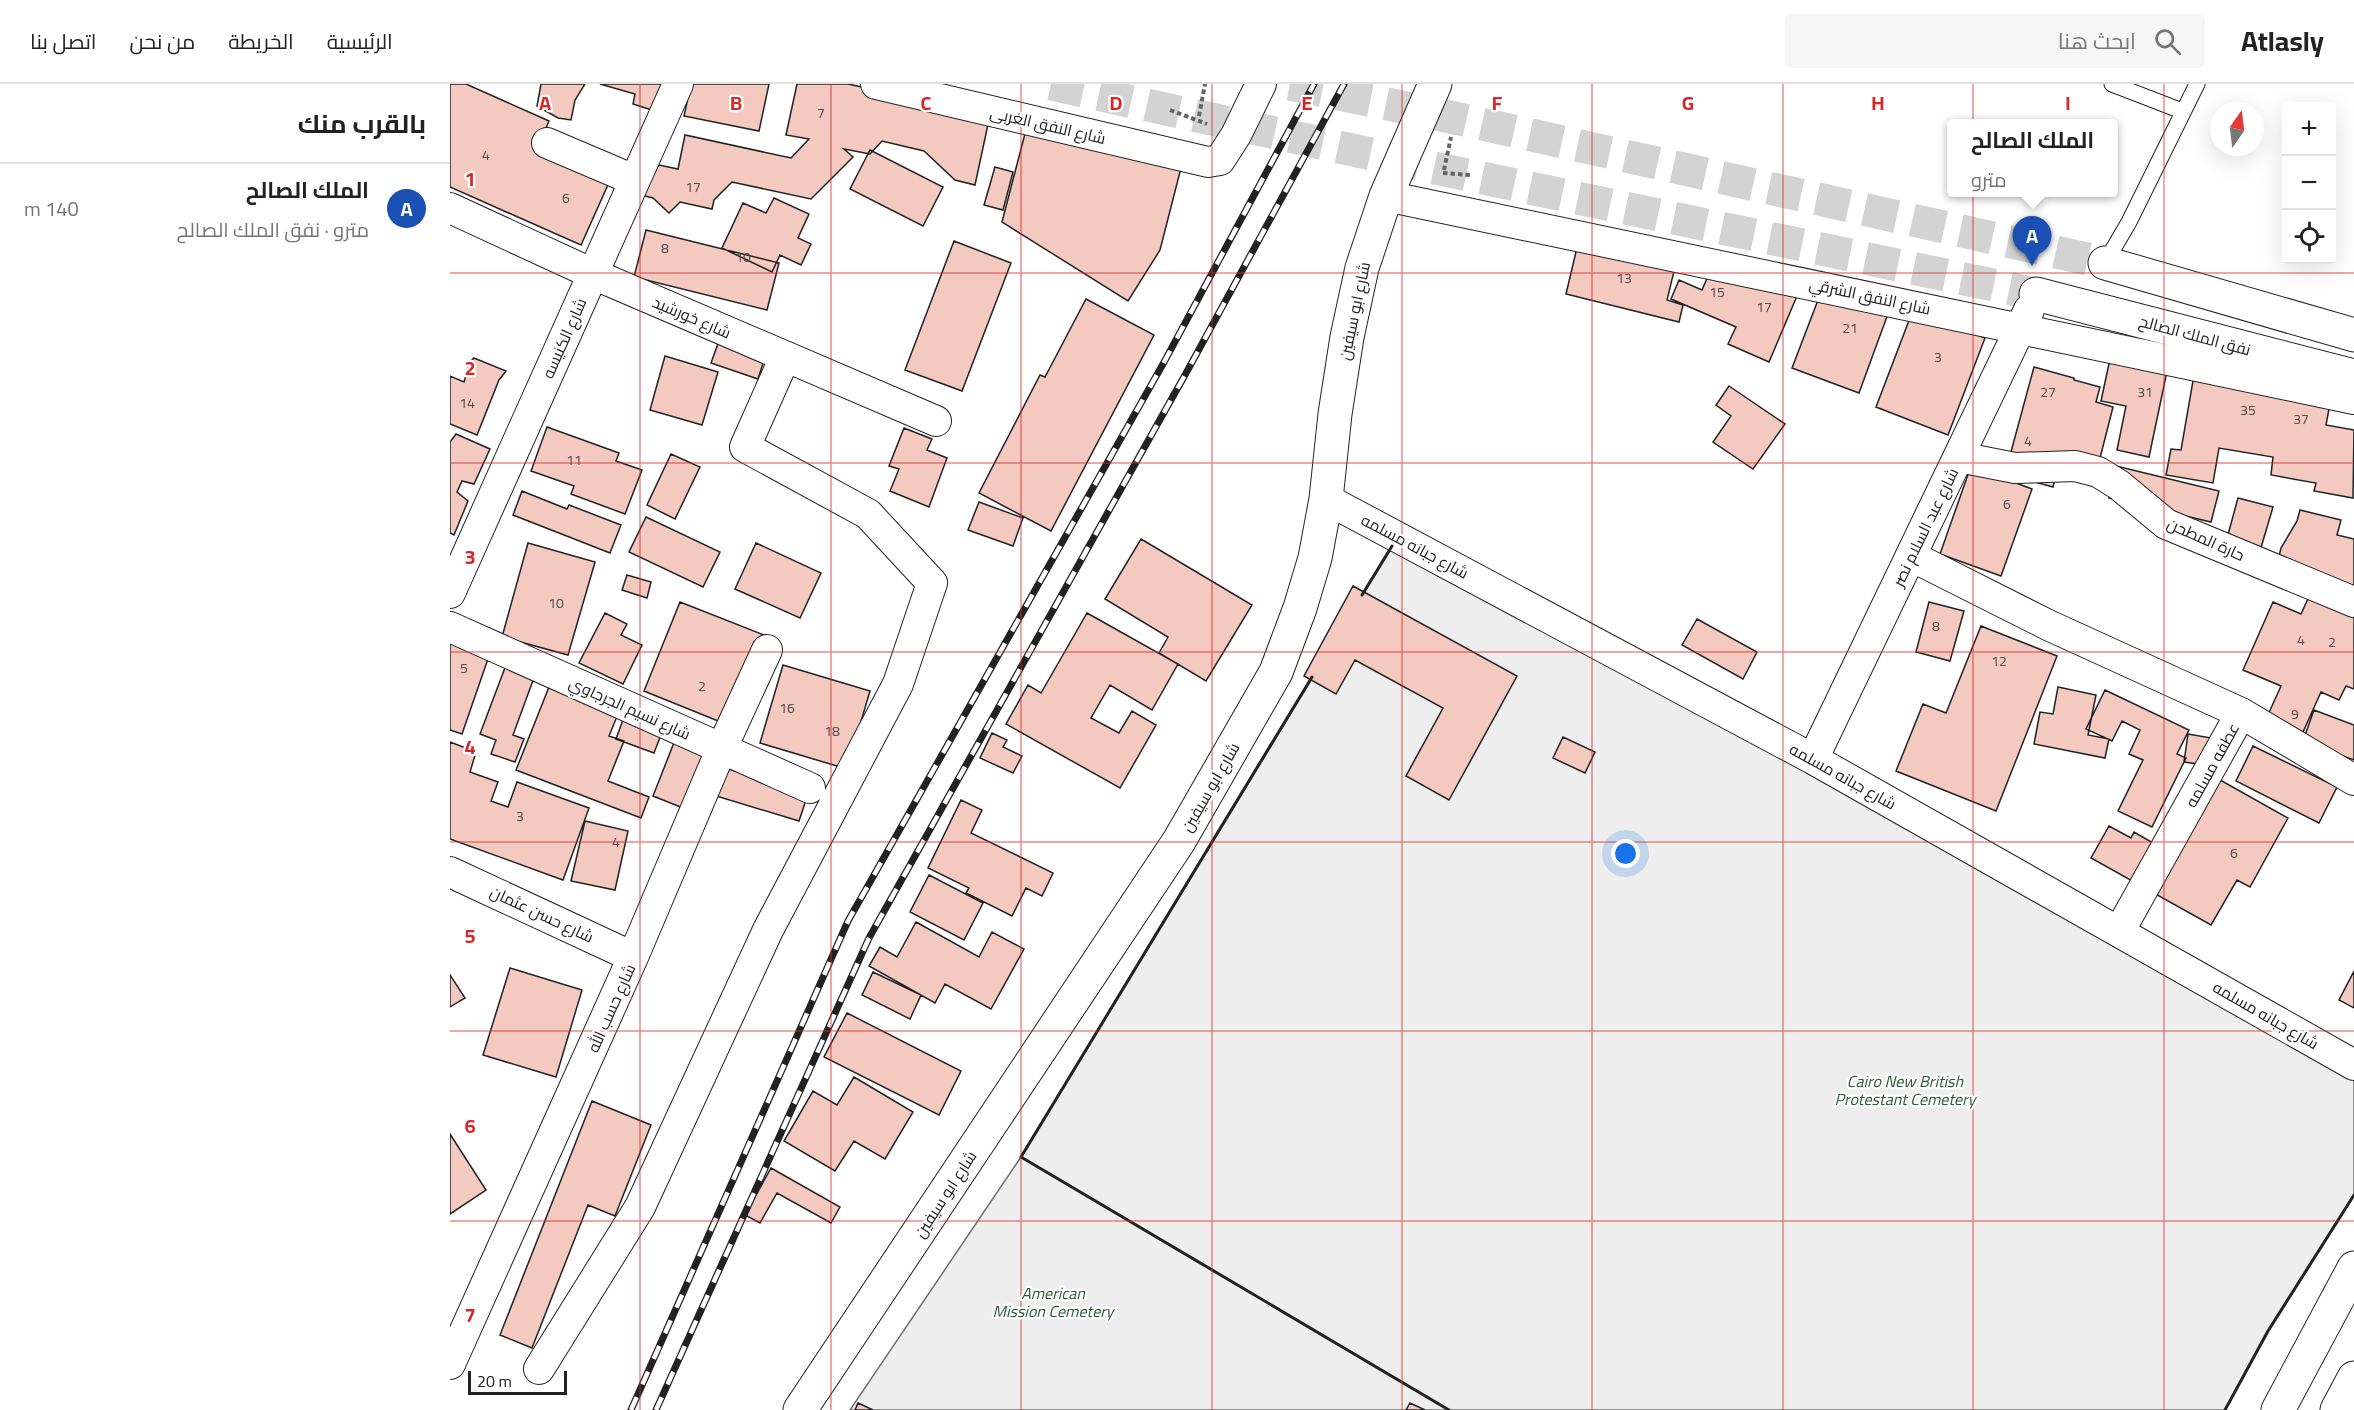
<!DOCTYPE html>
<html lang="ar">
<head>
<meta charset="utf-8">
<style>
  body { margin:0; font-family:Georgia,Cairo,serif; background:#f6f6f6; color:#222; direction:rtl }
  .controls { position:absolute; right:18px; top:18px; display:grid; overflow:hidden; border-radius:6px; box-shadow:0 6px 24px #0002 }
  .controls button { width:54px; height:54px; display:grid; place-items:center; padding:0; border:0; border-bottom:2px solid #e0e0e0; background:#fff; color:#222; font:30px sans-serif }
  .compass { position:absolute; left:1760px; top:18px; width:54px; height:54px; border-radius:50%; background:#fff; box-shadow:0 6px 24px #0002; rotate:14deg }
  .scale { position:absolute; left:18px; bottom:15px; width:99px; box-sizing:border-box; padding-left:6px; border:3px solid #222; border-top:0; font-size:16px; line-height:21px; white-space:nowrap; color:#222; -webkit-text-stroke:4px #fff; paint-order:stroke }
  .you { position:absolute; left:1176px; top:770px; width:21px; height:21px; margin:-15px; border:4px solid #fff; border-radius:50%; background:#1a73e8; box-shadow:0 0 0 9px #1a73e833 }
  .badge { display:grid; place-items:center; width:39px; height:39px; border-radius:50%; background:#0f766e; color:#fff; font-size:20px; font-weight:700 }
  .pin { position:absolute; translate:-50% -50px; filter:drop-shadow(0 2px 3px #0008) }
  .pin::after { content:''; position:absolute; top:32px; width:21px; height:18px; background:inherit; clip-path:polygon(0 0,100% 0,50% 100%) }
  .popup { position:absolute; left:1497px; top:35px; width:171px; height:78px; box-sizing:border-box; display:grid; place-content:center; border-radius:6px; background:#fff; filter:drop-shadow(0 2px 4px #0005); font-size:20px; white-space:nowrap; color:#767676 }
  .popup b { font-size:22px; color:#222 }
  .popup::after { content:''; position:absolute; left:50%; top:100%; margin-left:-12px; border:12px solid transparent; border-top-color:#fff }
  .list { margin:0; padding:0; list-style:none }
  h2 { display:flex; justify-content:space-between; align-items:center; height:78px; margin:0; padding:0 24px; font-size:26px }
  h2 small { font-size:20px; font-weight:400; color:#767676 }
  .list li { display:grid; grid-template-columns:39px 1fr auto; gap:18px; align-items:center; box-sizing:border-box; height:90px; padding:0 24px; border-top:2px solid #e0e0e0 }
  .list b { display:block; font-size:22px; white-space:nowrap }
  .list p { margin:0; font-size:20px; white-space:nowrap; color:#767676 }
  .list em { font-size:20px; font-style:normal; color:#767676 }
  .icon { flex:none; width:33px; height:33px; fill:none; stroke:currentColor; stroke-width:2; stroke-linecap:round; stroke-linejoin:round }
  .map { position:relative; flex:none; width:1904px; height:1326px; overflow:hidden; direction:ltr }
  header { display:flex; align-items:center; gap:36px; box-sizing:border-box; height:84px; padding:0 30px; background:#fff; border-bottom:2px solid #e0e0e0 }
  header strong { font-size:28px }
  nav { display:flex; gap:33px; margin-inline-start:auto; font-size:21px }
  .search { width:420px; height:54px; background:#f6f6f6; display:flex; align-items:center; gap:15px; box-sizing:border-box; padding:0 21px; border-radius:6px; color:#767676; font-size:22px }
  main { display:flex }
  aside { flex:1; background:#fff }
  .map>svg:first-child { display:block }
  .green { fill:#eee; stroke:#6f6f6f; stroke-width:1.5 }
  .building { fill:#f3c9c0; stroke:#222; stroke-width:1.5 }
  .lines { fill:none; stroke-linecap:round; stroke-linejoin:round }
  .trunk-tunnel { stroke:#d3d3d3; stroke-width:33; stroke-dasharray:33 16; stroke-linecap:butt }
  .service-casing { stroke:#222; stroke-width:17 }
  .minor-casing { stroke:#222; stroke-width:32 }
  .tertiary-casing { stroke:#222; stroke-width:35 }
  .secondary-casing { stroke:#222; stroke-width:35 }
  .trunk-casing { stroke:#222; stroke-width:35 }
  .path { stroke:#646464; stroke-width:4; stroke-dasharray:4.5 3; stroke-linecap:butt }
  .service { stroke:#fff; stroke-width:15 }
  .minor { stroke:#fff; stroke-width:30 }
  .tertiary { stroke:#fff; stroke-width:33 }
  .secondary { stroke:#fff; stroke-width:33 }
  .trunk { stroke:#fff; stroke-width:33 }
  .rail-casing { stroke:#222; stroke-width:7 }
  .rail { stroke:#fff; stroke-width:4.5; stroke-dasharray:14; stroke-linecap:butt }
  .wall { stroke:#222; stroke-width:3 }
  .grid { fill:none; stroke:#d62828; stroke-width:1.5; stroke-opacity:0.55 }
  .labels { text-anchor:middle; stroke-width:4.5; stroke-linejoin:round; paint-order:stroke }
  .number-label { font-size:14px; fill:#564c4a }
  .street-label { font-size:16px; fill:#222; stroke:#fff }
  .park-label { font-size:16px; font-style:italic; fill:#2f5e38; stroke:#fff }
  .grid-label { font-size:20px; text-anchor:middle; font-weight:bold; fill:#d62828; stroke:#fff; stroke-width:4.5; stroke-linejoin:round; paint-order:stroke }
</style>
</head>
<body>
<header>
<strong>Atlasly</strong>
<div class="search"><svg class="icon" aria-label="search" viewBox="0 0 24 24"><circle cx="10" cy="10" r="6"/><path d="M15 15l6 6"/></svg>ابحث هنا</div>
<nav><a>الرئيسية</a><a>الخريطة</a><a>من نحن</a><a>اتصل بنا</a></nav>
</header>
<main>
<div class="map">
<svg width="1904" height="1326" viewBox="0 0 1904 1326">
  <rect width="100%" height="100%" fill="#fff"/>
  <path class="green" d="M948,453L1904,981V1111L1818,1247L1775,1326H400L571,1073Z"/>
  <path class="building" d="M0,0H16L99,37L89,61L161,94L131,161L0,103Z
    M91,0H135L125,16L121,36L108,34L87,22Z
    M150,0H216L208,28L183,20L185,10Z
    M241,0H319L309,47L234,32Z
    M347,0H398L540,31L525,101L505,96L474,67L432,57L420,70L394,65L403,73L361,115L282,98L264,116L262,125L230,118L219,129L203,114L191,111L195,96L209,81L228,85L235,51L341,74L359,55L336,51Z
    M577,42L732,80L710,166L678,217L552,138Z
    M420,66L493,103L473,142L400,105Z
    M545,83L563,88L553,126L534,121Z
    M324,114L359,130L348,154L361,160L351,181L330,171L322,188L272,164L293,119L316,129Z
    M196,146L329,179L317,226L184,193Z
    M1130,151L1227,175L1217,216L1233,221L1229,238L1116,210Z
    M504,157L561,179L512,307L455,286Z
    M1265,176L1347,212L1319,278L1278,260L1286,243L1221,215L1229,196L1252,206Z
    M1373,203L1439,227L1409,309L1342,284Z
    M636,215L704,251L601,447L529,409L590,291L595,293Z
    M1463,226L1535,254L1498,351L1426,323Z
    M270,254L316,270L308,295L261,279Z
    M1663,261L1720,273L1699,373L1667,366L1676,322L1651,317Z
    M215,272L268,288L252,341L200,326Z
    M24,274L56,287L49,296L27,351L0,340V292L14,298L20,278Z
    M1584,283L1624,294V296L1650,303L1646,318L1663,323L1647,386L1610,376L1603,403L1555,390Z
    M1744,291L1881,314L1876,341L1904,346L1903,414L1864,407L1866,399L1821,391L1823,373L1769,364L1763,399L1716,391L1721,365L1731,366Z
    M1279,302L1335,340L1303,385L1263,358L1281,332L1266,321Z
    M97,343L169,369L166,377L192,386L175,430L121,410L124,402L81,387Z
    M454,344L482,355L477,366L497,374L479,423L440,407L449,385L439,382Z
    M6,350L40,365L24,400L12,397L7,408L18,417L4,451L0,449V358Z
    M221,370L250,383L225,435L197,421Z
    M1521,382L1582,405L1551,492L1490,470Z
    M1666,382L1769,407L1761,438L1659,414Z
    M72,407L117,425L119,421L171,441L160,469L63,431Z
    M1788,414L1823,423L1810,467L1776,458Z
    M529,418L573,434L563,462L518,446Z
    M1850,426L1891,436L1887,451L1904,455V509L1827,480L1831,464L1847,437Z
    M196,433L270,468L253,503L179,468Z
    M691,455L802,521L756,597L709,569L718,553L655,515Z
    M78,459L145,478L118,571L52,553Z
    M306,459L371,489L350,534L285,505Z
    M177,491L201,498L197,514L172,506Z
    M903,502L1067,592L999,716L956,692L993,624L905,576L886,610L854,592Z
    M1861,508L1904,527V605L1896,602L1889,616L1871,608L1853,648L1817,633L1831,602L1793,586L1823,518L1851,530Z
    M230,518L319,553L283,643L194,607Z
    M1479,518L1514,527L1500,577L1466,568Z
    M155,529L177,540L171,551L192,561L173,600L129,579Z
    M637,529L728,580L702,626L660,601L641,634L669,649L682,627L706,641L670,704L556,640L578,601L591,609Z
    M1247,535L1307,568L1293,595L1232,561Z
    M1531,542L1607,572L1546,727L1446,687L1473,620L1496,629Z
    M0,556L40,569L12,650L0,646Z
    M56,581L85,591L63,651L74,655L65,678L41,670L46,656L30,650Z
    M333,581L420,607L397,685L310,659Z
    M99,603L168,630L159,652L174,657L158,697L199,713L191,734L66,686Z
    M1608,603L1646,611L1638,651L1659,655L1655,674L1584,660L1590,628L1603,630Z
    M1655,606L1739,646L1727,670L1736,674L1702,743L1668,727L1693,676L1679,670L1690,646L1672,637L1662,657L1636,645Z
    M1864,626L1904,641V676L1853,657Z
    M174,633L212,648L204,669L166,655Z
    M542,649L557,656L553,663L572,672L563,689L530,674Z
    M1738,650L1767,655L1763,682L1734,678Z
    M1113,653L1145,668L1135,689L1103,674Z
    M225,656L260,670L238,726L203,712Z
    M0,658L26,668L20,688L48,698L41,717L58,723L67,698L139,724L113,796L0,755Z
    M1803,662L1887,703L1869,739L1786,697Z
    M272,683L358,710L349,737L263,711Z
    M1763,692L1838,734L1800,803L1787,796L1761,841L1641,774L1659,742L1681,754L1684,748L1703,759Z
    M511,716L532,726L521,749L603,789L592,812L576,804L562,832L516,809L519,804L478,784Z
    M135,737L178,747L165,806L121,797Z
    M479,791L533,819L514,856L460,828Z
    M466,838L529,873L542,848L574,865L541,925L495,900L485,919L419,882L430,863L447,873Z
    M60,884L132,906L106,993L33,971Z
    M1904,887V924L1889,916Z
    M423,888L471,911L460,935L412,911Z
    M0,891L15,914L0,923Z
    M397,929L511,987L489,1031L374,973Z
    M404,993L463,1028L435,1075L404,1057L385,1087L334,1057L363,1007L387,1021Z
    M142,1017L201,1041L165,1132L138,1121L82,1264L50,1251Z
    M0,1050L36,1106L0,1130Z
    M321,1084L390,1123L381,1139L327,1109L310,1139L295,1131Z
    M408,1319L423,1326H405Z
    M960,1319L975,1326H956Z"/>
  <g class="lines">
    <path class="trunk-tunnel" d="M601,0L994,86L1586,210
      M840,0L1005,34L1655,179"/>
    <g class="service-casing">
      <path id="service" d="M1662,0L1732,27
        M1655,179L1679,138L1747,0"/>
    </g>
    <g class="minor-casing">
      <path id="minor" d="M426,0L758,78L770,76L786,51L811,0
        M97,59L184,96
        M936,112L1904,315
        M0,124L143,190L486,337
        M1509,373L1565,384L1625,382L1648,388L1669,401L1716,440L1904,518
        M876,415L1363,675L1904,981
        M1461,472L1598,541L1791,629L1904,696
        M0,509L228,0
        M0,543L360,704
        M1363,675L1579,226
        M0,788L183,873
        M1669,848L1791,629
        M0,1280L183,873L271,666L317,566
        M89,1285L190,1123L318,846L448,600L482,499L418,430L295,363L335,273"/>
    </g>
    <g class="tertiary-casing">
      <path id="tertiary" d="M350,1326L729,757L826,588L850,524L865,474L876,415L885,330L897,253L912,184L936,112L985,0"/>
    </g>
    <g class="secondary-casing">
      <path id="secondary" d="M1828,1326L1904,1184
        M1887,1326L1904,1294"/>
    </g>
    <g class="trunk-casing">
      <path id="trunk" d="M1655,179L1904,251
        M1586,210L1904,292"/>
    </g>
    <path class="path" d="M720,26L757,40
      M749,32L755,0
      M994,86L1001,53
      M993,89L1020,91"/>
    <use href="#service" class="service"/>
    <use href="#minor" class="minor"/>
    <use href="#tertiary" class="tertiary"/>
    <use href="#secondary" class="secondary"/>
    <use href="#trunk" class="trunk"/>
    <g class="rail-casing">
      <path id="rail" d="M181,1326L398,837L713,280L864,0
        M206,1326L419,854L735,291L894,0"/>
    </g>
    <use href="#rail" class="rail"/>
    <path class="wall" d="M912,511L942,462
      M862,593L571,1073L999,1326
      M1775,1326L1818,1247L1904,1111"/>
  </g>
  <path class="grid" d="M190,0V1326M381,0V1326M571,0V1326M762,0V1326M952,0V1326M1142,0V1326M1333,0V1326M1523,0V1326M1714,0V1326M0,189H1904M0,379H1904M0,568H1904M0,758H1904M0,947H1904M0,1137H1904"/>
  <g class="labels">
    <g class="number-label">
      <text x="371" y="34">7</text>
      <text x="36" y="76">4</text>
      <text x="243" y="108">17</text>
      <text x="116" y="119">6</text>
      <text x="215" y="169">8</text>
      <text x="293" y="178">10</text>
      <text x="1174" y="199">13</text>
      <text x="1267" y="213">15</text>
      <text x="1314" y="228">17</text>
      <text x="1400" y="249">21</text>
      <text x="1488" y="278">3</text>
      <text x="1598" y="313">27</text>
      <text x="1695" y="313">31</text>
      <text x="17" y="324">14</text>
      <text x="1798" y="331">35</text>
      <text x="1851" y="340">37</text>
      <text x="1578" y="362">4</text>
      <text x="124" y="381">11</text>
      <text x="1557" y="425">6</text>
      <text x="106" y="524">10</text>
      <text x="1486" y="547">8</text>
      <text x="1851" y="561">4</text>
      <text x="1882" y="563">2</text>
      <text x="1549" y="582">12</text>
      <text x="14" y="589">5</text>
      <text x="252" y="607">2</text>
      <text x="337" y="629">16</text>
      <text x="1845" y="635">9</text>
      <text x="382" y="652">18</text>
      <text x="70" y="737">3</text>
      <text x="166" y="763">4</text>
      <text x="1784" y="774">6</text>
    </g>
    <g class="street-label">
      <text transform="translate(598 41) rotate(13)" y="6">شارع النفق الغربى</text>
      <text transform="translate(1420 212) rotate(12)" y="6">شارع النفق الشرقي</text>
      <text transform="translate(904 227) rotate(-78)" y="6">شارع ابو سيفين</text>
      <text transform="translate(242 233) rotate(23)" y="6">شارع خورشيد</text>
      <text transform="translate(1745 251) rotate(15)" y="6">نفق الملك الصالح</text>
      <text transform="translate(114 254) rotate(-66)" y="6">شارع الكنيسه</text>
      <text transform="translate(1475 443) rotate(-64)" y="6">شارع عبد السلام نصر</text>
      <text transform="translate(1756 455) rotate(24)" y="6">حارة المطحن</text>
      <text transform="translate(965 462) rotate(28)" y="6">شارع جبانه مسلمه</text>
      <text transform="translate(180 624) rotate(24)" y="6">شارع نسيم الجرجاوي</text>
      <text transform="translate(1762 681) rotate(-61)" y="6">عطفه مسلمه</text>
      <text transform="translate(1393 692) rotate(29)" y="6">شارع جبانه مسلمه</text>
      <text transform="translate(760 703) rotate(-60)" y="6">شارع ابو سيفين</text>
      <text transform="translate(92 830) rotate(25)" y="6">شارع حسن عثمان</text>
      <text transform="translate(161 924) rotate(-66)" y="6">شارع حسب الله</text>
      <text transform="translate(1816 931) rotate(30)" y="6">شارع جبانه مسلمه</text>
      <text transform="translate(495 1110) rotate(-57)" y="6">شارع ابو سيفين</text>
    </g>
    <g class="park-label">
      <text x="1455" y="1003">Cairo New British<tspan x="1455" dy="18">Protestant Cemetery</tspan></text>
      <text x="603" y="1215">American<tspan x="603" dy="18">Mission Cemetery</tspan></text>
    </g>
  </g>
  <g class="grid-label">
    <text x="95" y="26">A</text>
    <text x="286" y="26">B</text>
    <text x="476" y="26">C</text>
    <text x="666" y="26">D</text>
    <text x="857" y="26">E</text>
    <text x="1047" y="26">F</text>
    <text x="1238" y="26">G</text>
    <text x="1428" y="26">H</text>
    <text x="1618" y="26">I</text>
    <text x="20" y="102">1</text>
    <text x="20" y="291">2</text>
    <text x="20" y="480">3</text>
    <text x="20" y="670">4</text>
    <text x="20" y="859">5</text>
    <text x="20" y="1049">6</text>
    <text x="20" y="1238">7</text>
  </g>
</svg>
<div class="controls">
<button>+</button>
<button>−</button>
<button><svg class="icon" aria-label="locate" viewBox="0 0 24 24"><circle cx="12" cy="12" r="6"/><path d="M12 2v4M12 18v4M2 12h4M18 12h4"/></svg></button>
</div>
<svg class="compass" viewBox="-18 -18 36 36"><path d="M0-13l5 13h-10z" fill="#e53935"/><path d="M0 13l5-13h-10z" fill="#767676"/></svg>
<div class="scale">20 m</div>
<div class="you"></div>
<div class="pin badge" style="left:1582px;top:182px;background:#1a4fb4">A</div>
<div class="popup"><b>الملك الصالح</b>مترو</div>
</div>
<aside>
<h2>بالقرب منك<small></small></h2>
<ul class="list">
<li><span class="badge" style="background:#1a4fb4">A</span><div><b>الملك الصالح</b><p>مترو · نفق الملك الصالح</p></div><em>140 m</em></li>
</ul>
</aside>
</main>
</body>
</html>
